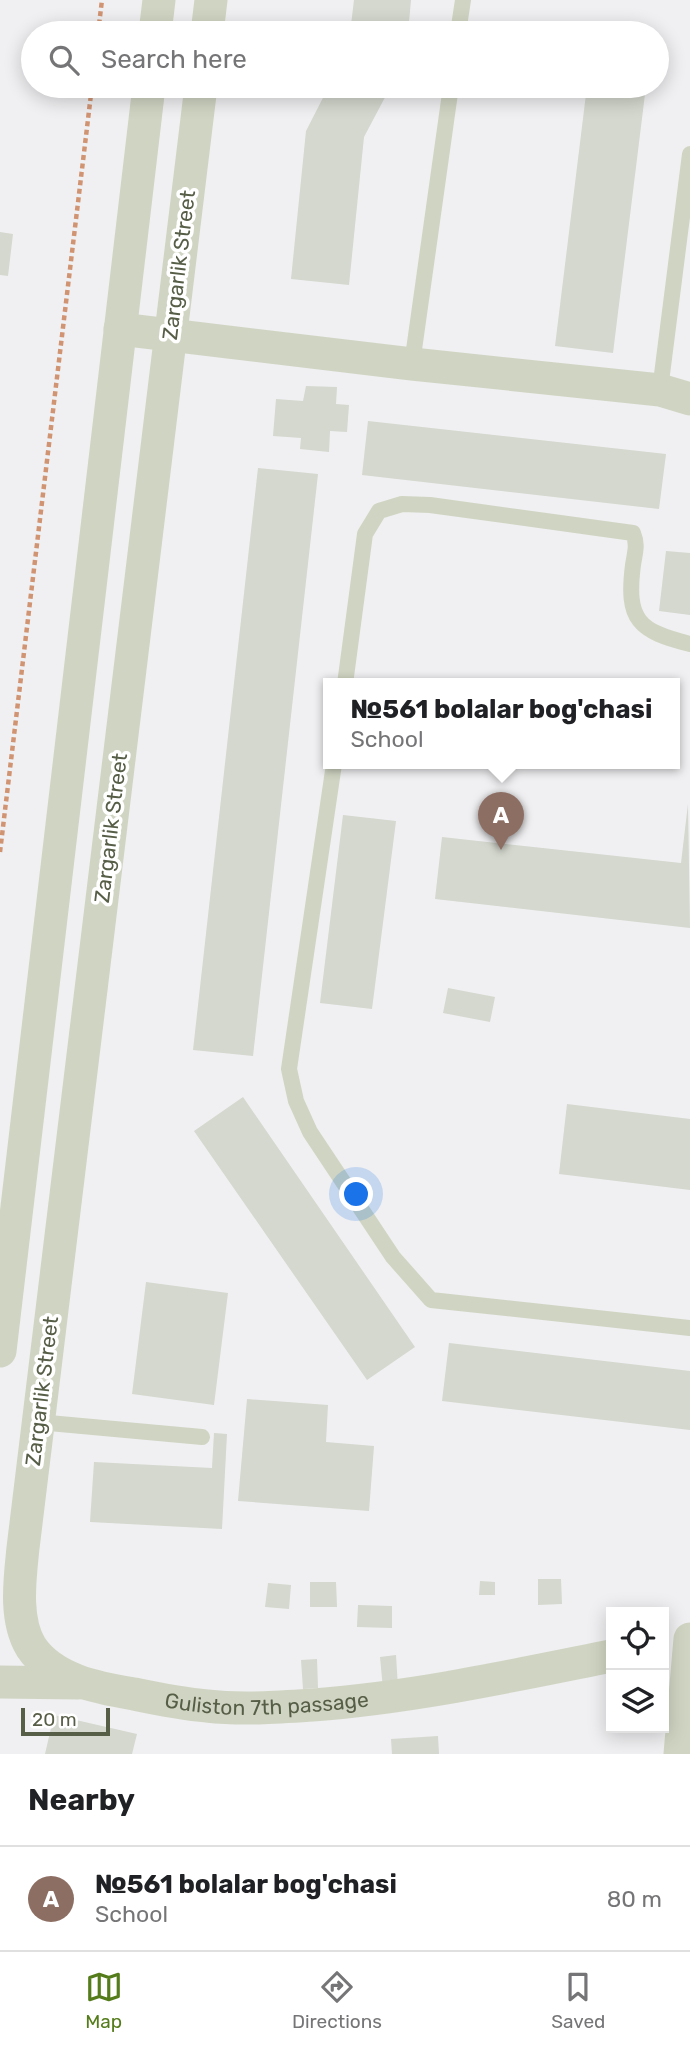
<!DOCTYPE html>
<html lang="en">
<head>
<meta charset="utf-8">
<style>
  body { margin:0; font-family:Rubik,sans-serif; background:#f6f6f6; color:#202124 }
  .controls { position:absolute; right:21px; bottom:21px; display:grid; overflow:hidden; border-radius:0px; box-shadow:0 4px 18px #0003 }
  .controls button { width:63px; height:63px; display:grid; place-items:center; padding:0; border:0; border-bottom:2px solid #e0e0e0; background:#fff; color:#202124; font:35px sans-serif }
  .scale { position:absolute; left:21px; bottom:18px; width:89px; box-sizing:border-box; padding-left:7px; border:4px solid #575e47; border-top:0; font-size:19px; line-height:24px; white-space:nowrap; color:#575e47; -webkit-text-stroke:5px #fff; paint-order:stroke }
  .you { position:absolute; left:357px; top:1195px; width:24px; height:24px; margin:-18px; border:5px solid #fff; border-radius:50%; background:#1a73e8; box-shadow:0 0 0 10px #1a73e833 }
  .badge { display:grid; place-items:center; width:46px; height:46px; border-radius:50%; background:#547c1b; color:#fff; font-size:23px; font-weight:700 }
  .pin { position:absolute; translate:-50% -58px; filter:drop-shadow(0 2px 4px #0008) }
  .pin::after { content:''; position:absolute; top:37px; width:24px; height:21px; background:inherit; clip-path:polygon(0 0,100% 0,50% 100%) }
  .popup { position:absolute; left:323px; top:678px; width:357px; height:91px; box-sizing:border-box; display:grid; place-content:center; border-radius:0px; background:#fff; filter:drop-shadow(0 2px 5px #0005); font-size:23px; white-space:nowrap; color:#757577 }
  .popup b { font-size:26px; color:#202124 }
  .popup::after { content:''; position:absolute; left:50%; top:100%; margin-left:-14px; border:14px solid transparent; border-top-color:#fff }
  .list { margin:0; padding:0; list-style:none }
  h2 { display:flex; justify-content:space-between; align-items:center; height:91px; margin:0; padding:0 28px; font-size:30px }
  h2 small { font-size:23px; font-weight:400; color:#757577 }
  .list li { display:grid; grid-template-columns:46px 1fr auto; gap:21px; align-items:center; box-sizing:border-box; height:105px; padding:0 28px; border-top:2px solid #e0e0e0 }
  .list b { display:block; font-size:26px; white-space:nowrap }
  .list p { margin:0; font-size:23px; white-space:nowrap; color:#757577 }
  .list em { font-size:23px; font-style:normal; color:#757577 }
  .icon { flex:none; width:38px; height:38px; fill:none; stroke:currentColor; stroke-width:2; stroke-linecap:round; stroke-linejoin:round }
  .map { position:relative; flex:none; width:690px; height:1754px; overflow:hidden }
  .search { position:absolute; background:#fff; box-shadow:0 4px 18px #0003; left:21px; right:21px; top:21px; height:77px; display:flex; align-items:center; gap:18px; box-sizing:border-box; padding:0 24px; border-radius:38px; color:#757577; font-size:26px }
  .sheet { height:196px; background:#fff }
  nav { display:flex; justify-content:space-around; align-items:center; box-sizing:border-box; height:98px; border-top:2px solid #e0e0e0; background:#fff; font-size:19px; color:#757577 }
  nav a { display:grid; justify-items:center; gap:4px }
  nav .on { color:#547c1b }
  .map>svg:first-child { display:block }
  .building { fill:#d4d8ce }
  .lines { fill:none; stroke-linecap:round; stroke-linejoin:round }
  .path { stroke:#d19473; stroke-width:4.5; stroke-dasharray:5 3.5; stroke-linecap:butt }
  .service { stroke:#d0d5c3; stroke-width:16 }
  .minor { stroke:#d0d5c3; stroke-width:33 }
  .labels { text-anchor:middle; stroke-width:7; stroke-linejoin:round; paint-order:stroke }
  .street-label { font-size:21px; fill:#575e47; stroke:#fff }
</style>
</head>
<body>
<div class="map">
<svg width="690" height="1754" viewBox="0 0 690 1754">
  <rect width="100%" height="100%" fill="#f0f0f2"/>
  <path class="building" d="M354,0H411L408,33H350Z
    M329,86H391L364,137L349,285L291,279L306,131Z
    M587,86H646L613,353L555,346Z
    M0,232L13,234L8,276L0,275Z
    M306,386L337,387L336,404L349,405L347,432L330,431L329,452L300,449L301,438L273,436L276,399L303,401Z
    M368,421L666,454L659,509L362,475Z
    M258,468L318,474L253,1056L193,1050Z
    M666,551L690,553V615L659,611Z
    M688,804L690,928L435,899L442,837L681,863Z
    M343,815L396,821L372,1009L320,1003Z
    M448,988L495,997L490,1022L443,1013Z
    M243,1097L415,1347L367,1380L194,1131Z
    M567,1104L690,1119V1190L559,1174Z
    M146,1282L228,1293L214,1405L132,1394Z
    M449,1343L690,1371V1430L442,1401Z
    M247,1399L328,1405L326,1442L374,1446L369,1511L238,1501Z
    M214,1433L227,1434L222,1529L90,1522L94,1462L212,1468Z
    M538,1579H561L562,1604L538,1605Z
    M480,1581L495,1582V1595H479Z
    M310,1582H336L337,1607H310Z
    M268,1583L291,1585L289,1609L265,1607Z
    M358,1605L392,1606V1628L357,1627Z
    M396,1655L398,1688L383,1689L380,1657Z
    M317,1659L318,1688L303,1689L301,1660Z
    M54,1715L137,1734L132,1754H45Z
    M438,1736L439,1754H392L391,1739Z"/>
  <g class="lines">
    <path class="path" d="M98,33L102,0
      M0,852L92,86"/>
    <path class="service" d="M458,33L463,0
      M412,364L451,86
      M660,390L690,154
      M345,684L365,534L379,511L402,504L430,505L633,533C638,545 635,552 633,565C626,620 638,631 690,644
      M334,764L289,1069L296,1101L310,1132L393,1257L431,1300L690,1328
      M38,1422L202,1437"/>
    <g class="minor">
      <path d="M155,33L159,0"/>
      <path d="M207,33L211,0"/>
      <path id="s1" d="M201,86L23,1548C20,1578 14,1619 31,1647C53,1680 98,1688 134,1694C158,1699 183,1704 207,1706C242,1710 279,1707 313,1705C415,1697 511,1676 611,1656"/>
      <path d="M120,329L412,364L660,390L690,399"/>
      <path d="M0,1351L149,86"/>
      <path d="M0,1682L78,1683"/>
      <path d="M680,1754L690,1639"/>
    </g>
  </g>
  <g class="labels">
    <g class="street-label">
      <text transform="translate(179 265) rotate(-83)" y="7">Zargarlik Street</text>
      <text transform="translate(111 828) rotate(-83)" y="7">Zargarlik Street</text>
      <text transform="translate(42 1391) rotate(-83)" y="7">Zargarlik Street</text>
      <text dy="7" stroke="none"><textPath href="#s1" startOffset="1824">Guliston 7th passage</textPath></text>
    </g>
  </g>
</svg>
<div class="controls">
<button><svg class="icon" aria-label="locate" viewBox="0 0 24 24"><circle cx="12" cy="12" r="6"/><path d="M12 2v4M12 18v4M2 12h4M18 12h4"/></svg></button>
<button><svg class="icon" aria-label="layers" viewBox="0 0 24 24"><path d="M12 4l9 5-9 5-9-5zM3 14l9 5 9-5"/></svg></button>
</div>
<div class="scale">20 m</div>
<div class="you"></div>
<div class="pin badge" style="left:501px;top:850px;background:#8d6e63">A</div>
<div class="popup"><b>№561 bolalar bog'chasi</b>School</div>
<div class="search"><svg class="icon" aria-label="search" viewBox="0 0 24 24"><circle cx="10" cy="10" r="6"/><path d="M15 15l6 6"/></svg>Search here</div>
</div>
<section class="sheet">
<h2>Nearby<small></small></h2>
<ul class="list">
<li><span class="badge" style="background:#8d6e63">A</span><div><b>№561 bolalar bog'chasi</b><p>School</p></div><em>80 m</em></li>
</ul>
</section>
<nav>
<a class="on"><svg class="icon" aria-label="map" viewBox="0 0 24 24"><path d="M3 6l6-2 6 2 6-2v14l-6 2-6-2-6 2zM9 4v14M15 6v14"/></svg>Map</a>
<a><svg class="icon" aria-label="directions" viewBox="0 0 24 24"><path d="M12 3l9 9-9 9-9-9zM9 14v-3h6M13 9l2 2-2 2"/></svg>Directions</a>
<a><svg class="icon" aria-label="saved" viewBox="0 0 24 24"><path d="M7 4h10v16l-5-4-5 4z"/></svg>Saved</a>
</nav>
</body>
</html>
